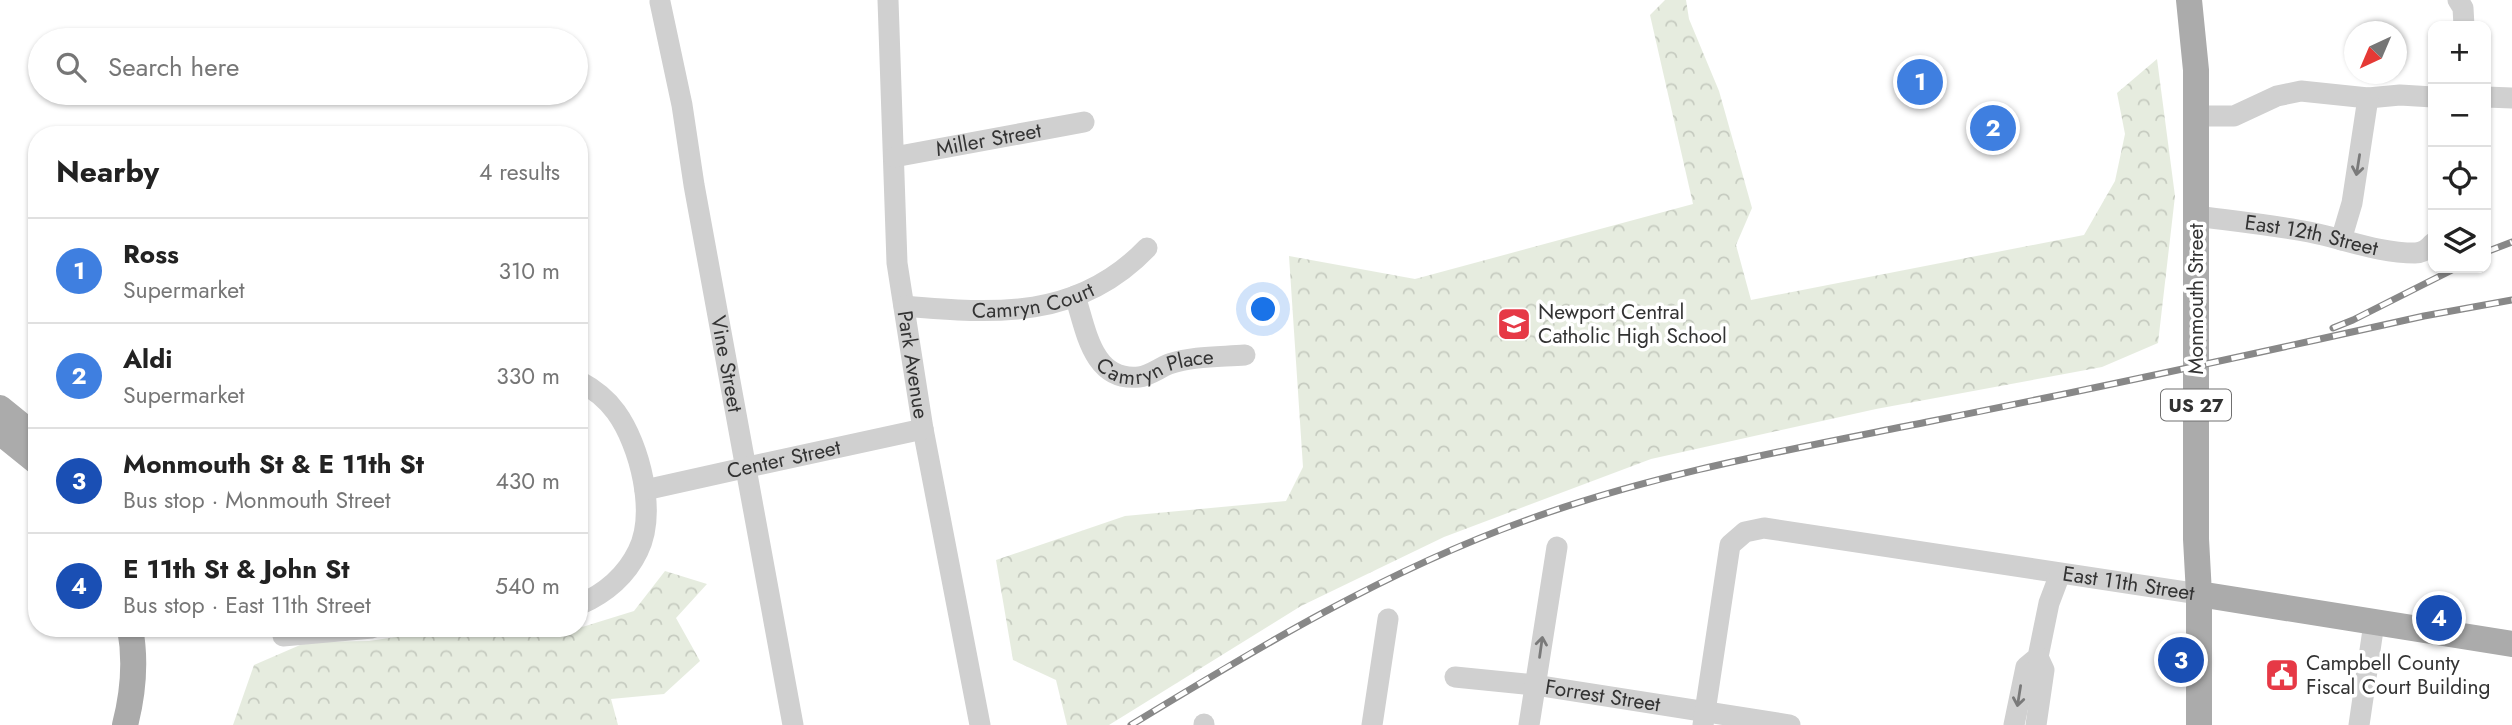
<!DOCTYPE html>
<html lang="en">
<head>
<meta charset="utf-8">
<style>
  body { margin:0; font-family:Jost,sans-serif; background:#f6f6f6; color:#222 }
  .controls { position:absolute; right:21px; top:21px; display:grid; overflow:hidden; border-radius:14px; box-shadow:0 2px 5px #0004 }
  .controls button { width:63px; height:63px; display:grid; place-items:center; padding:0; border:0; border-bottom:2px solid #e0e0e0; background:#fff; color:#222; font:35px sans-serif }
  .compass { position:absolute; left:2344px; top:21px; width:63px; height:63px; border-radius:50%; background:#fff; box-shadow:0 2px 5px #0004; rotate:224deg }
  .you { position:absolute; left:1264px; top:310px; width:24px; height:24px; margin:-18px; border:5px solid #fff; border-radius:50%; background:#1a73e8; box-shadow:0 0 0 10px #1a73e833 }
  .badge { display:grid; place-items:center; width:46px; height:46px; border-radius:50%; background:#111827; color:#fff; font-size:23px; font-weight:700 }
  .pin { position:absolute; translate:-50% -50%; border:4px solid #fff; box-shadow:0 2px 7px #0006 }
  .list { margin:0; padding:0; list-style:none }
  h2 { display:flex; justify-content:space-between; align-items:center; height:91px; margin:0; padding:0 28px; font-size:30px }
  h2 small { font-size:23px; font-weight:400; color:#767676 }
  .list li { display:grid; grid-template-columns:46px 1fr auto; gap:21px; align-items:center; box-sizing:border-box; height:105px; padding:0 28px; border-top:2px solid #e0e0e0 }
  .list b { display:block; font-size:26px; white-space:nowrap }
  .list p { margin:0; font-size:23px; white-space:nowrap; color:#767676 }
  .list em { font-size:23px; font-style:normal; color:#767676 }
  .icon { flex:none; width:38px; height:38px; fill:none; stroke:currentColor; stroke-width:2; stroke-linecap:round; stroke-linejoin:round }
  .map { position:relative; flex:none; width:2512px; height:725px; overflow:hidden }
  .search { position:absolute; background:#fff; box-shadow:0 2px 5px #0004; left:28px; top:28px; width:560px; height:77px; display:flex; align-items:center; gap:18px; box-sizing:border-box; padding:0 24px; border-radius:38px; color:#767676; font-size:26px }
  .panel { position:absolute; background:#fff; box-shadow:0 2px 5px #0004; left:28px; top:126px; width:560px; height:511px; border-radius:28px }
  .map>svg:first-child { display:block }
  .forest { fill:url(#forest-crowns) }
  .lines { fill:none; stroke-linecap:round; stroke-linejoin:round }
  .minor { stroke:#d0d0d0; stroke-width:21 }
  .major { stroke:#ababab; stroke-width:26 }
  .rail-casing { stroke:#888; stroke-width:7 }
  .rail { stroke:#fff; stroke-width:4.5; stroke-dasharray:13; stroke-linecap:butt }
  .oneway { stroke:#7a7a7a }
  .labels { text-anchor:middle; stroke-width:7; stroke-linejoin:round; paint-order:stroke }
  .shield { fill:#fff; stroke:#707070; stroke-width:2 }
  .shield-label { font-size:19px; font-weight:bold; fill:#333 }
  .street-label { font-size:21px; fill:#333; stroke:#fff }
  .poi-label { font-size:21px; fill:#333; stroke:#fff; text-anchor:start }
</style>
</head>
<body>
<div class="map">
<svg width="2512" height="725" viewBox="0 0 2512 725">
  <defs>
    <pattern id="forest-crowns" width="20" height="18" patternUnits="userSpaceOnUse" patternTransform="scale(1.75)"><rect width="20" height="18" fill="#e6ecdf"/><path d="M2 6a3 3 0 1 1 6 0M12 15a3 3 0 1 1 6 0" fill="none" stroke="#c6cbc0"/></pattern>
  </defs>
  <rect width="100%" height="100%" fill="#fff"/>
  <path class="forest" d="M1665,0H1686L1689,19L1719,91L1752,208L1736,245L1751,300L2084,235L2115,181L2125,134L2117,93L2157,59L2175,196L2158,343L2102,367L1876,409L1651,459L1444,537L1301,606L1109,725H1067L1056,680L1013,660L996,560L1125,516L1286,501L1303,467L1289,256L1415,279L1693,204L1650,15Z
    M665,571L707,584L676,618L700,661L664,694L611,699L618,725H233L254,665L307,642L369,641L456,628H579L634,611Z"/>
  <g class="lines">
    <g class="minor">
      <path id="s1" d="M888,0L897,263L923,429L980,725"/>
      <path d="M2458,0L2463,8L2464,26"/>
      <path id="s2" d="M660,2L682,105L694,185L793,725"/>
      <path d="M2486,97L2512,98"/>
      <path d="M2196,116H2234L2277,96L2301,91L2368,98L2400,95L2433,97"/>
      <path id="s3" d="M894,157L1084,122"/>
      <path id="s4" d="M2196,216C2234,221 2272,225 2309,232C2345,239 2378,253 2415,253C2423,253 2428,249 2433,243"/>
      <path d="M2341,240L2352,203L2368,98"/>
      <path id="s5" d="M1075,296C1086,329 1092,382 1139,377C1149,376 1159,368 1169,364C1193,356 1220,357 1245,355"/>
      <path id="s6" d="M904,306C995,314 1078,320 1147,248"/>
      <path d="M579,381C594,389 606,398 616,412C640,445 657,513 638,551C626,576 604,594 579,605"/>
      <path id="s7" d="M645,490C738,469 830,449 923,429"/>
      <path d="M283,636L372,628"/>
      <path id="s8" d="M1455,677L1535,685L1790,725"/>
      <path d="M1204,725V724"/>
      <path d="M1372,725L1388,619"/>
      <path d="M1529,725L1557,547"/>
      <path id="s9" d="M1703,725L1730,545L1745,532L1764,528L2199,594"/>
      <path d="M2014,725L2026,667L2038,657L2049,603L2060,574"/>
      <path d="M2036,725L2044,670L2038,657"/>
      <path d="M2359,725L2374,623"/>
    </g>
    <path class="major" d="M2189,0L2196,70V539L2199,594V725
      M0,408L37,438
      M0,432L37,462
      M2199,594L2512,644
      M125,725C133,694 136,660 130,628"/>
    <g class="rail-casing">
      <path id="rail" d="M2486,252L2512,242
        M2333,328L2353,320L2456,268
        M1131,725C1259,647 1385,571 1527,520C1656,473 1793,449 1927,422C2093,389 2258,353 2424,316L2512,300"/>
    </g>
    <use href="#rail" class="rail"/>
  </g>
  <defs><path id="oneway-shaft" d="M-6 0H5M1.5-3L5.5 0L1.5 3" fill="none" stroke-width="1.6" stroke-linecap="round" stroke-linejoin="round" transform="scale(1.75)"/></defs>
  <g class="oneway">
    <use href="#oneway-shaft" transform="translate(2358 165) rotate(99)"/>
    <use href="#oneway-shaft" transform="translate(1541 647) rotate(-82)"/>
    <use href="#oneway-shaft" transform="translate(2019 696) rotate(99)"/>
  </g>
  <defs>
    <g id="school-square" transform="scale(1.75)"><rect x="-9" y="-9" width="18" height="18" rx="4" fill="#e63946" stroke="#fff"/><path d="M0-5L7-2L0 1L-7-2ZM-4 1L0 2.5L4 1V4Q0 6-4 4Z" fill="#fff"/></g>
    <g id="civic-square" transform="scale(1.75)"><rect x="-9" y="-9" width="18" height="18" rx="4" fill="#e63946" stroke="#fff"/><path d="M-.6-6.5H3V-4.5H.6V-3L4-1V1h2V6H-6V1h2V-1L-.6-3ZM-1.2 2.5V6h2.4V2.5Z" fill="#fff"/></g>
  </defs>
  <g fill-rule="evenodd">
    <use href="#school-square" x="1514" y="324"/>
    <use href="#civic-square" x="2282" y="675"/>
  </g>
  <g class="labels">
    <rect class="shield" x="2161" y="389.5" width="70" height="31" rx="5"/>
    <g class="shield-label">
      <text x="2196" y="412">US 27</text>
    </g>
    <g class="street-label">
      <text dy="7" stroke="none"><textPath href="#s3" startOffset="96">Miller Street</textPath></text>
      <text dy="7" stroke="none"><textPath href="#s4" startOffset="117">East 12th Street</textPath></text>
      <text dy="7" stroke="none"><textPath href="#s6" startOffset="130">Camryn Court</textPath></text>
      <text transform="translate(2196 299) rotate(-90)" y="7">Monmouth Street</text>
      <text dy="7" stroke="none"><textPath href="#s5" startOffset="131">Camryn Place</textPath></text>
      <text dy="7" stroke="none"><textPath href="#s2" startOffset="368">Vine Street</textPath></text>
      <text dy="7" stroke="none"><textPath href="#s1" startOffset="366">Park Avenue</textPath></text>
      <text dy="7" stroke="none"><textPath href="#s7" startOffset="142">Center Street</textPath></text>
      <text dy="7" stroke="none"><textPath href="#s9" startOffset="590">East 11th Street</textPath></text>
      <text dy="7" stroke="none"><textPath href="#s8" startOffset="149">Forrest Street</textPath></text>
    </g>
    <g class="poi-label">
      <text x="1538" y="319">Newport Central<tspan x="1538" dy="24">Catholic High School</tspan></text>
      <text x="2306" y="670">Campbell County<tspan x="2306" dy="24">Fiscal Court Building</tspan></text>
    </g>
  </g>
</svg>
<div class="controls">
<button>+</button>
<button>−</button>
<button><svg class="icon" aria-label="locate" viewBox="0 0 24 24"><circle cx="12" cy="12" r="6"/><path d="M12 2v4M12 18v4M2 12h4M18 12h4"/></svg></button>
<button><svg class="icon" aria-label="layers" viewBox="0 0 24 24"><path d="M12 4l9 5-9 5-9-5zM3 14l9 5 9-5"/></svg></button>
</div>
<svg class="compass" viewBox="-18 -18 36 36"><path d="M0-13l5 13h-10z" fill="#e53935"/><path d="M0 13l5-13h-10z" fill="#767676"/></svg>
<div class="you"></div>
<div class="pin badge" style="left:1920px;top:82px;background:#3f7fe0">1</div>
<div class="pin badge" style="left:1993px;top:128px;background:#3f7fe0">2</div>
<div class="pin badge" style="left:2181px;top:660px;background:#1a4fb4">3</div>
<div class="pin badge" style="left:2439px;top:618px;background:#1a4fb4">4</div>
<div class="search"><svg class="icon" aria-label="search" viewBox="0 0 24 24"><circle cx="10" cy="10" r="6"/><path d="M15 15l6 6"/></svg>Search here</div>
<section class="panel">
<h2>Nearby<small>4 results</small></h2>
<ul class="list">
<li><span class="badge" style="background:#3f7fe0">1</span><div><b>Ross</b><p>Supermarket</p></div><em>310 m</em></li>
<li><span class="badge" style="background:#3f7fe0">2</span><div><b>Aldi</b><p>Supermarket</p></div><em>330 m</em></li>
<li><span class="badge" style="background:#1a4fb4">3</span><div><b>Monmouth St &amp; E 11th St</b><p>Bus stop · Monmouth Street</p></div><em>430 m</em></li>
<li><span class="badge" style="background:#1a4fb4">4</span><div><b>E 11th St &amp; John St</b><p>Bus stop · East 11th Street</p></div><em>540 m</em></li>
</ul>
</section>
</div>
</body>
</html>
